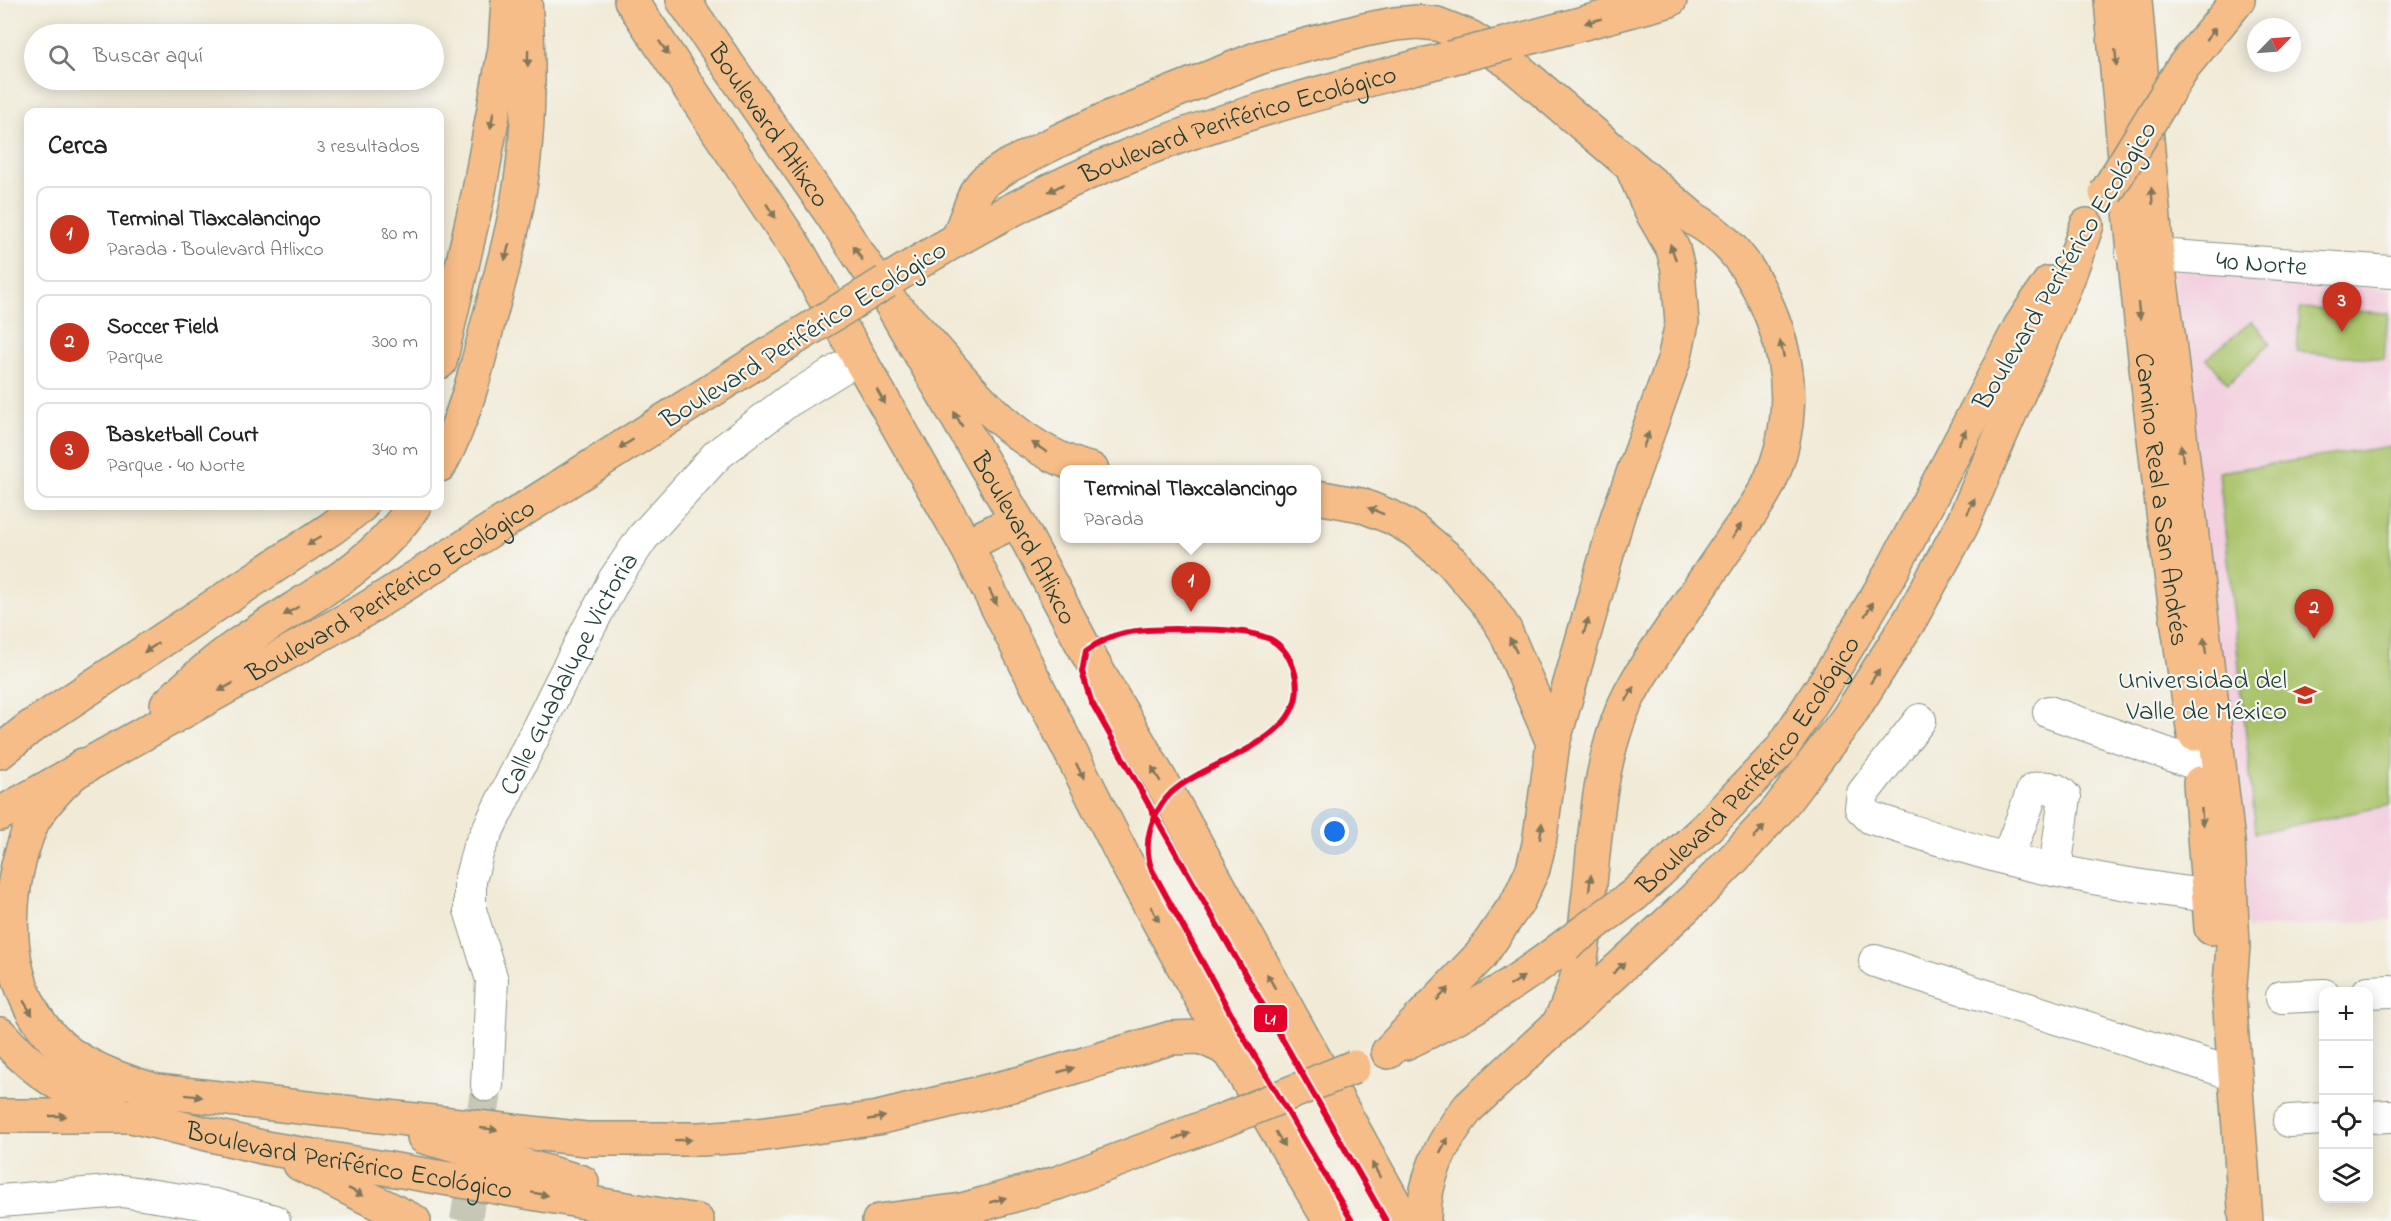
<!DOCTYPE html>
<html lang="es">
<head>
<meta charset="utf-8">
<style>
  body { margin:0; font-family:"Indie Flower",sans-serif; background:#f2f2f2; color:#222 }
  .controls { position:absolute; right:18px; bottom:18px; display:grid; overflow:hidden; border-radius:12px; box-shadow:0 3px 15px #0003 }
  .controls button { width:54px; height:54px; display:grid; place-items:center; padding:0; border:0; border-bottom:2px solid #e0e0e0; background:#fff; color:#222; font:30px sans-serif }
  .compass { position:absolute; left:2247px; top:18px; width:54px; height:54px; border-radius:50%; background:#fff; box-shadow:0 3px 15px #0003; rotate:65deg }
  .you { position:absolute; left:1335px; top:832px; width:21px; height:21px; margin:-15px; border:4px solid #fff; border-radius:50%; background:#1a73e8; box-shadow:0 0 0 9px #1a73e833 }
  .badge { display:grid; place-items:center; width:39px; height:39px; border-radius:50%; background:#c8321e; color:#fff; font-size:20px; font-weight:700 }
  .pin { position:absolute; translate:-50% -50px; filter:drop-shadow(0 2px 3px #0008) }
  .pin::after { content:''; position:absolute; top:32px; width:21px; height:18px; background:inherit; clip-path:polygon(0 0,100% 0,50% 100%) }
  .popup { position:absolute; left:1060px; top:465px; width:261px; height:78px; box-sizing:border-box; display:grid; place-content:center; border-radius:12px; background:#fff; filter:drop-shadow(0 2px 4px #0005); font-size:20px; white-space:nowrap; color:#767676 }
  .popup b { font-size:22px; color:#222 }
  .popup::after { content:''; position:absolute; left:50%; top:100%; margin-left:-12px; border:12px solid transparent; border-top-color:#fff }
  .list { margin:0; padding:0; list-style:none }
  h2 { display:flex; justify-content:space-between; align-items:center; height:78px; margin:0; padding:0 24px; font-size:26px }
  h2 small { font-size:20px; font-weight:400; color:#767676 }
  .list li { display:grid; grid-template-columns:39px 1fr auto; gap:18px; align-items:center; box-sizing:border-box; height:96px; margin:0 12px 12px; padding:0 12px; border:2px solid #e0e0e0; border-radius:12px }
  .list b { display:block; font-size:22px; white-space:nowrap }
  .list p { margin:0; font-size:20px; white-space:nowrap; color:#767676 }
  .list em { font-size:20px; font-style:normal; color:#767676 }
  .icon { flex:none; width:33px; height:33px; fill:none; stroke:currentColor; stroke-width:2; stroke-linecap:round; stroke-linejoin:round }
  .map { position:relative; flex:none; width:2391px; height:1221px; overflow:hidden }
  .search { position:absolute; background:#fff; box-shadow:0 3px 15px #0003; left:24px; top:24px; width:420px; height:66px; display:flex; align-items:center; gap:15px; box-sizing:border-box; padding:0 21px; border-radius:33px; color:#767676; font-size:22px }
  .panel { position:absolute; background:#fff; box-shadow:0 3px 15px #0003; left:24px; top:108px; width:420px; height:402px; border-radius:12px }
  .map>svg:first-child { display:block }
  .built { fill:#f3cfdf }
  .green { fill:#a9c369; stroke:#64804e; stroke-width:1.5 }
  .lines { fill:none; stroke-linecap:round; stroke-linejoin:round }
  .minor-tunnel { stroke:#c7c7b6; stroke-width:32; stroke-dasharray:32 16; stroke-linecap:butt }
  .minor-casing { stroke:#889486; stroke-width:34 }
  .major-casing { stroke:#889486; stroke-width:36 }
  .highway-casing { stroke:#889486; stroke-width:36 }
  .minor { stroke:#fff; stroke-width:32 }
  .major { stroke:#f7bd88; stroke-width:33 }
  .highway { stroke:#f7bd88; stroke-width:33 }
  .highway-bridge-casing { stroke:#889486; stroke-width:36; stroke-linecap:butt }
  .highway-bridge { stroke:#f7bd88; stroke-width:33 }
  .bus-1-casing { stroke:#f6f6f2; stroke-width:10 }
  .bus-1 { stroke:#e4002b; stroke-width:6 }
  .oneway { fill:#80775a }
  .labels { text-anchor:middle; stroke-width:4.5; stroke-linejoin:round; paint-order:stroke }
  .street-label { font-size:27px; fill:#1f3d34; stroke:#f6f6f2 }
  .poi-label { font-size:27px; fill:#1f3d34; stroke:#f6f6f2; text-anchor:end }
  .line-badge { stroke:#f6f6f2; stroke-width:2 }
  .badge-label { font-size:16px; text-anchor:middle; font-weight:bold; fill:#fff }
</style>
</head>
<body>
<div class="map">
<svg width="2391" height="1221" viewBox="0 0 2391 1221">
  <rect width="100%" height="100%" fill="#f6f6f2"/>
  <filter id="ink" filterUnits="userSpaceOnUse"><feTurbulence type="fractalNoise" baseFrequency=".0167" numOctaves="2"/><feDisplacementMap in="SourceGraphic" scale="12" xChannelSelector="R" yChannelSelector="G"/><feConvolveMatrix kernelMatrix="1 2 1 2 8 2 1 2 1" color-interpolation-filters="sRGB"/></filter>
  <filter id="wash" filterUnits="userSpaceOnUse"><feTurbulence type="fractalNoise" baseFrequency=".008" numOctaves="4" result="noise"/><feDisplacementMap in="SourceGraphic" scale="24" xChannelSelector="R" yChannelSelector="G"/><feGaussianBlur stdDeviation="1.35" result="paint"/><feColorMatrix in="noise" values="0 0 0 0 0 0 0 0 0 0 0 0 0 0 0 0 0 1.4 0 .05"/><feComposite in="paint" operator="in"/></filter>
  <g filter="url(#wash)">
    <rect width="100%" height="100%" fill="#f1ead7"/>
    <path class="built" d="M2172,269L2391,290V920L2247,928Z"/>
    <path class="green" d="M2300,308L2388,313L2384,359L2297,352Z
      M2252,321L2270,343L2228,384L2207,358Z
      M2391,446V805L2256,833L2219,472Z"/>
  </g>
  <g filter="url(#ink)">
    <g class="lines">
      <path class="minor-tunnel" d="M466,1221L487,1085"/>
      <g class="minor-casing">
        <g id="minor">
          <path id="s1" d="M2132,253L2391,272"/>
          <path d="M2049,712L2199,765"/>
          <path d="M1920,720L1863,793L1861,808L1871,818C1916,832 1961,847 2007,859C2080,878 2156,889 2231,899"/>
          <path d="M2007,859L2033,790C2043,785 2058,788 2065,797L2055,870"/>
          <path d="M1875,961L2222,1070L2235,1078"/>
          <path d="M2368,992L2391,991"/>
          <path d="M2282,997L2324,995"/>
          <path id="s2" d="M487,1085L492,980L470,910V881L478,850L560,683L614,580L643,537L717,455L788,401L858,358"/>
          <path d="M2368,1117L2391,1116"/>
          <path d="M2289,1121L2324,1119"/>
          <path d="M0,1201L122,1191L215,1205L274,1221"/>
        </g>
      </g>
      <g class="major-casing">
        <g id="major">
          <path d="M631,0L799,253L966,545L1126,862L1233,1056L1330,1221"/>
          <path id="s3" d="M683,0L841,228L890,302L1017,520L1086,651L1169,795L1404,1221"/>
          <path id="s4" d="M2111,0C2132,246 2156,491 2194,734"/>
          <path d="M2135,0L2157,255L2168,333L2228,841L2233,946L2229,997L2246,1221"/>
          <path d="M966,545L1017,520"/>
          <path d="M2200,783L2211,928"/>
        </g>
      </g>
      <g class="highway-casing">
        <g id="highway">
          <path d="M1509,43L1670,0"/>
          <path d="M2183,67L2238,0"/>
          <path d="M959,236L976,192L985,181L1006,167L1062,139L1113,116L1261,57L1364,30L1395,24L1418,22L1437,24L1470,37L1508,61L1694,219C1734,241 1757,278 1773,320C1793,374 1793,430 1769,483C1760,503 1744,522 1732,540C1709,574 1686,607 1663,641C1645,667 1627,694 1617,724C1598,779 1595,837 1589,894C1583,943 1583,976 1560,1021"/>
          <path id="s5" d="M886,282C963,234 1043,190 1128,156C1232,114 1342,87 1450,58"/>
          <path d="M890,302C958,364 995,444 1092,470"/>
          <path d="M440,362L479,191L505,48L508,0"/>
          <path d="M440,465C464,420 477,368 489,319C500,279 511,240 518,199C530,134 530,66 525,0"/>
          <path d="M1317,497L1361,505L1393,518L1414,530L1452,562L1487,603L1505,630L1553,743L1539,844L1533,869L1518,901L1481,955L1388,1052"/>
          <path d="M167,705C192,681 217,658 245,640C307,598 370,570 414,506"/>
          <path d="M1553,743L1618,515L1674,360L1682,323L1678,269L1673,249L1650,209L1634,172"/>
          <path d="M0,752L28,729L332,528L361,506"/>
          <path d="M83,765C63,782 45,800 32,823C0,898 0,1000 69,1053C96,1072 127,1082 157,1091L586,1139H701L758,1135L878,1118L1021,1083L1171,1038L1201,1037L1223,1047L1233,1056"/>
          <path id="s6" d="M0,814L366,609L782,346"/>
          <path id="s7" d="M1634,895L1707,827L1781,750L1840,659L1892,571L2020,327L2049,283"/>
          <path d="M0,1034C32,1070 69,1095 114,1110"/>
          <path d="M1405,1043C1463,1016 1516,984 1567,944"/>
          <path id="s8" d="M0,1116H131L266,1148L697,1221"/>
          <path d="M424,1137L582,1182"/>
          <path d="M300,1164L414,1221"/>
          <path d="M879,1221L962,1210L1057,1183L1224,1120"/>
          <path d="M1424,1221C1423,1179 1443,1139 1469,1107L1694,899L1737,855L1778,810L1849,716L1910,620L1962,525L2067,281L2087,225"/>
        </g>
      </g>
      <use href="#minor" class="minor"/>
      <use href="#major" class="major"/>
      <use href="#highway" class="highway"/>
      <g class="highway-bridge-casing">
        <path id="highway-bridge" d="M1450,58L1509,43
          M2106,193L2183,67
          M782,346L886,282
          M1567,944L1634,895
          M1224,1120L1354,1067"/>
      </g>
      <use href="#highway-bridge" class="highway-bridge"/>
      <g class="bus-1-casing">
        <path id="bus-1" d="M1175,629C1203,630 1245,628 1270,639C1281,645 1289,656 1293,667C1319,741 1209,757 1171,793C1164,800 1159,808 1155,816L1091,701L1082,672L1086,651C1116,629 1139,630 1175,629Z
          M1155,816L1386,1221
          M1155,816C1147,834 1145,852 1152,870L1243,1036L1352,1221"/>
      </g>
      <use href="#bus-1" class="bus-1"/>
    </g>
    <defs><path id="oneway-solid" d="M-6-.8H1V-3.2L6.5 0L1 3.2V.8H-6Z" transform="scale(1.5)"/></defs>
    <g class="oneway">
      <use href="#oneway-solid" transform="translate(1593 21) rotate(165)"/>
      <use href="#oneway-solid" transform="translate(2211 34) rotate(-51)"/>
      <use href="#oneway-solid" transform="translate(664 48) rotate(55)"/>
      <use href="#oneway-solid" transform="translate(528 58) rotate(91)"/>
      <use href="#oneway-solid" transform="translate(2116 58) rotate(85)"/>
      <use href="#oneway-solid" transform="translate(492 120) rotate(100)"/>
      <use href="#oneway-solid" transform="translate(1056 188) rotate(154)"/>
      <use href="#oneway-solid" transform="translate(2152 196) rotate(-95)"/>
      <use href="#oneway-solid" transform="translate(771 211) rotate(57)"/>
      <use href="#oneway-solid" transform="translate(507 252) rotate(105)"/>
      <use href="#oneway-solid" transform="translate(1673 252) rotate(-110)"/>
      <use href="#oneway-solid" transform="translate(858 253) rotate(-123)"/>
      <use href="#oneway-solid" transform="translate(2139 311) rotate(83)"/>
      <use href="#oneway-solid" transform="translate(1782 349) rotate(-103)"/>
      <use href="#oneway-solid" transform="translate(881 397) rotate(60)"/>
      <use href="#oneway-solid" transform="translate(958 419) rotate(-120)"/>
      <use href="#oneway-solid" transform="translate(1962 437) rotate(-62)"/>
      <use href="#oneway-solid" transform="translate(1646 440) rotate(-70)"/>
      <use href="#oneway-solid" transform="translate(626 444) rotate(148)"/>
      <use href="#oneway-solid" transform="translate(1039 447) rotate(-147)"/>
      <use href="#oneway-solid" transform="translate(2182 453) rotate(-97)"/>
      <use href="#oneway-solid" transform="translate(1971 506) rotate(-65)"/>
      <use href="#oneway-solid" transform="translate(1376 511) rotate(-157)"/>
      <use href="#oneway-solid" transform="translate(1737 531) rotate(-57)"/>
      <use href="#oneway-solid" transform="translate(314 541) rotate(147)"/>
      <use href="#oneway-solid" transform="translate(993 597) rotate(63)"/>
      <use href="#oneway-solid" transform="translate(1869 609) rotate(-59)"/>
      <use href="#oneway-solid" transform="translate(291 611) rotate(150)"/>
      <use href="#oneway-solid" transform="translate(1586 626) rotate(-74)"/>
      <use href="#oneway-solid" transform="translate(1513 645) rotate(-116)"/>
      <use href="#oneway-solid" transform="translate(2205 646) rotate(-97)"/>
      <use href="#oneway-solid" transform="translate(151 648) rotate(147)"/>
      <use href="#oneway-solid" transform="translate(1875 676) rotate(-57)"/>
      <use href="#oneway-solid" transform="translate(226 687) rotate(151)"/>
      <use href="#oneway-solid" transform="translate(1630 694) rotate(-60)"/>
      <use href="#oneway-solid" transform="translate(1080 771) rotate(63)"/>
      <use href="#oneway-solid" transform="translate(1156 774) rotate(-120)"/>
      <use href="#oneway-solid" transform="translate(2202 817) rotate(86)"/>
      <use href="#oneway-solid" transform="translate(1541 831) rotate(-83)"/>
      <use href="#oneway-solid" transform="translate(1759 832) rotate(-48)"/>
      <use href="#oneway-solid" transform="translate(1590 883) rotate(-83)"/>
      <use href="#oneway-solid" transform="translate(1155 914) rotate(61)"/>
      <use href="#oneway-solid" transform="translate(1619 968) rotate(-42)"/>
      <use href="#oneway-solid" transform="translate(1271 981) rotate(-119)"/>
      <use href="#oneway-solid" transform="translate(1517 981) rotate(-33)"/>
      <use href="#oneway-solid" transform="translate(1443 994) rotate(-45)"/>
      <use href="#oneway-solid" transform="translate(28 1008) rotate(58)"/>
      <use href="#oneway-solid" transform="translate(1066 1070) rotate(-16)"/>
      <use href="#oneway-solid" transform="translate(194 1096) rotate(7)"/>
      <use href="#oneway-solid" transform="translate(58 1116)"/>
      <use href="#oneway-solid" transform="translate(877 1118) rotate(-11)"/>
      <use href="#oneway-solid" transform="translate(489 1129) rotate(6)"/>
      <use href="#oneway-solid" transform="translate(1182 1136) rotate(-21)"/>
      <use href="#oneway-solid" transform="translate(1280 1139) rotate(60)"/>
      <use href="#oneway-solid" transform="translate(683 1140) rotate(-1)"/>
      <use href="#oneway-solid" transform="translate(1444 1145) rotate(-62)"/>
      <use href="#oneway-solid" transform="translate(1376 1170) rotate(-119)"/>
      <use href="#oneway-solid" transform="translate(356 1192) rotate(26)"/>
      <use href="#oneway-solid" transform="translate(540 1194) rotate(10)"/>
      <use href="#oneway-solid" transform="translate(998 1200) rotate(-16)"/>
    </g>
  </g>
  <defs>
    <g id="university-bare" transform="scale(1.8)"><path d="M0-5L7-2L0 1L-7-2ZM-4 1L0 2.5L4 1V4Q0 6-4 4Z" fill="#c8321e" stroke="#f6f6f2" stroke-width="2.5" paint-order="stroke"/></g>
  </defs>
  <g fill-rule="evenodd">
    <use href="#university-bare" x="2305" y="695"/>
  </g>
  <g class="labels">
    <g class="street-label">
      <text dy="9" stroke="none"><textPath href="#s3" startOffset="152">Boulevard Atlixco</textPath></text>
      <text dy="9" stroke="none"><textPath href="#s5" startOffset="388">Boulevard Periférico Ecológico</textPath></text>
      <text dy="9" stroke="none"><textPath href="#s1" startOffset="130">40 Norte</textPath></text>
      <text transform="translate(2064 265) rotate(-59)" y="9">Boulevard Periférico Ecológico</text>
      <text transform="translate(803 334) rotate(-32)" y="9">Boulevard Periférico Ecológico</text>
      <text dy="9" stroke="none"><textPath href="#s4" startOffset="502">Camino Real a San Andrés</textPath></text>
      <text dy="9" stroke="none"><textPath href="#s3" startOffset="638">Boulevard Atlixco</textPath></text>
      <text dy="9" stroke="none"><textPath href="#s6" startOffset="450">Boulevard Periférico Ecológico</textPath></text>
      <text dy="9" stroke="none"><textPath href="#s2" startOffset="438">Calle Guadalupe Victoria</textPath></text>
      <text dy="9" stroke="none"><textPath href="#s7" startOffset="174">Boulevard Periférico Ecológico</textPath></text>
      <text dy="9" stroke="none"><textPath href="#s8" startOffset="354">Boulevard Periférico Ecológico</textPath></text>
    </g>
    <g class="poi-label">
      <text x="2287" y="688">Universidad del<tspan x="2287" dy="31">Valle de México</tspan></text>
    </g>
  </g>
  <rect class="line-badge" x="1253" y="1004" width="35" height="29" rx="6" fill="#e4002b"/>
  <g class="badge-label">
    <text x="1270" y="1024">L1</text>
  </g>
</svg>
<div class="controls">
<button>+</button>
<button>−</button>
<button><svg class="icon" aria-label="locate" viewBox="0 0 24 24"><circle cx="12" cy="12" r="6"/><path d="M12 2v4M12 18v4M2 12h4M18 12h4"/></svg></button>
<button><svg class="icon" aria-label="layers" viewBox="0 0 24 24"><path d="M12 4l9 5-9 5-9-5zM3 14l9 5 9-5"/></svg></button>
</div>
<svg class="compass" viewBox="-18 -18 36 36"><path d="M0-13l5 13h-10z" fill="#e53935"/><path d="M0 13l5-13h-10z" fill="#767676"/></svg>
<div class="you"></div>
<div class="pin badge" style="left:1191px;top:612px">1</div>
<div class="popup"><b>Terminal Tlaxcalancingo</b>Parada</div>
<div class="pin badge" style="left:2314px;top:639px">2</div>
<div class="pin badge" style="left:2342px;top:332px">3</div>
<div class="search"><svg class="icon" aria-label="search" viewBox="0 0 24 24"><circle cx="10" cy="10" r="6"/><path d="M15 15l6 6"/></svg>Buscar aquí</div>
<section class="panel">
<h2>Cerca<small>3 resultados</small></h2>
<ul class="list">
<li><span class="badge">1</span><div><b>Terminal Tlaxcalancingo</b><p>Parada · Boulevard Atlixco</p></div><em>80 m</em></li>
<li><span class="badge">2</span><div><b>Soccer Field</b><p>Parque</p></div><em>300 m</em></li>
<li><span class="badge">3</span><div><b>Basketball Court</b><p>Parque · 40 Norte</p></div><em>340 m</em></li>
</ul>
</section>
</div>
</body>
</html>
